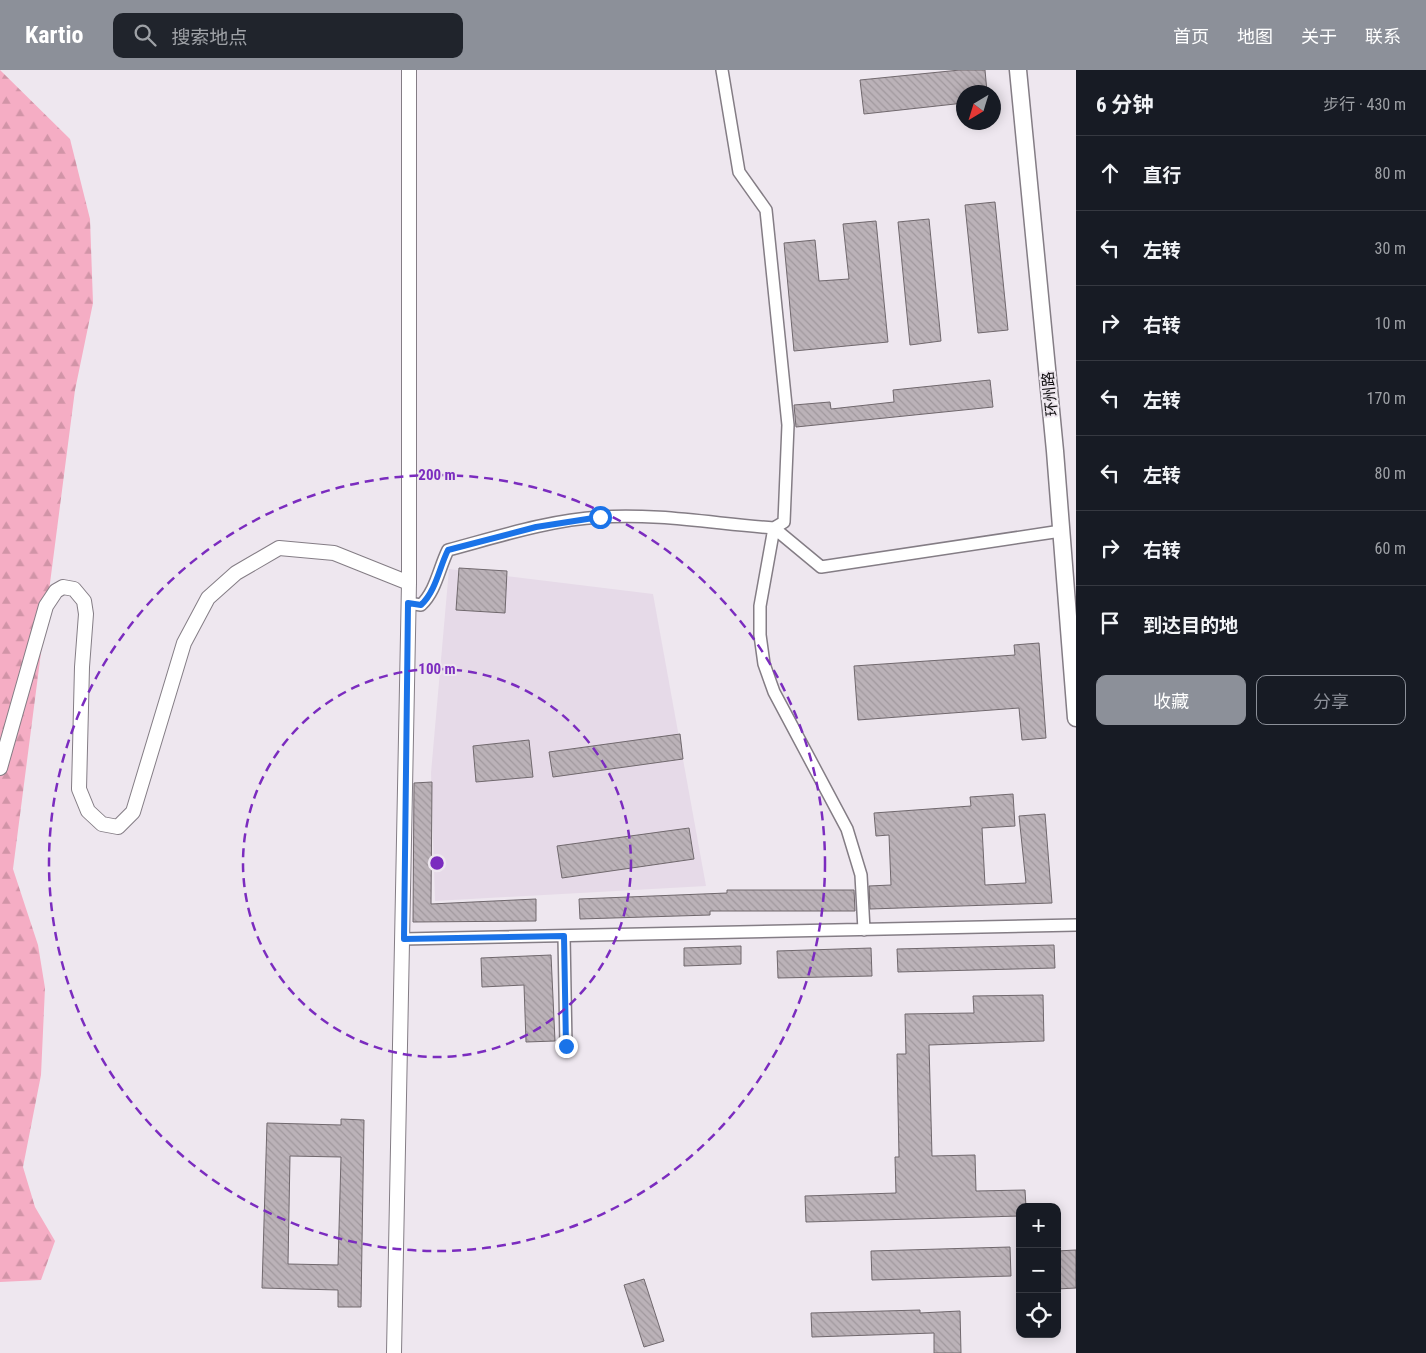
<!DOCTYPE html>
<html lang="zh">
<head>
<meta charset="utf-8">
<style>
  body { margin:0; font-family:"Roboto Condensed","Noto Sans SC",sans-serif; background:#20242c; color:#f1f3f6 }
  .controls { position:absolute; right:15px; bottom:15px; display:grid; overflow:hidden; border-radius:10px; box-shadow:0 2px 12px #0003 }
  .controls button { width:45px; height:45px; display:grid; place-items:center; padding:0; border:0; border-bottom:1px solid #363941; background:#171b24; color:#f1f3f6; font:25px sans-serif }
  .compass { position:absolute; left:956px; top:15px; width:45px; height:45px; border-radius:50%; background:#171b24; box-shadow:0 2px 12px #0003; rotate:218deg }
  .stop { position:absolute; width:15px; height:15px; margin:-11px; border:4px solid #1a73e8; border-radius:50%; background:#fff }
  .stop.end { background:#1a73e8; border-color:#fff; box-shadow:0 1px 5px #0008 }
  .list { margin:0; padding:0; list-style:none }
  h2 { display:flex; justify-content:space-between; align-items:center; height:65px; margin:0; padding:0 20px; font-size:21px }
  h2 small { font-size:16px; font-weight:400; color:#9ea1a6 }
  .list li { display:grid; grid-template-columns:32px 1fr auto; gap:15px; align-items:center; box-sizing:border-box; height:75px; padding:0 20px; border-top:1px solid #363941 }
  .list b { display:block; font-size:19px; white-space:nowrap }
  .list em { font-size:16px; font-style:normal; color:#9ea1a6 }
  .actions { display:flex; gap:10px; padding:15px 20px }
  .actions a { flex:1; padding:11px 0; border:1px solid #8c9099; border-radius:10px; text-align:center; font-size:18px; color:#8c9099 }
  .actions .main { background:#8c9099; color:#fff }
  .icon { flex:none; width:28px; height:28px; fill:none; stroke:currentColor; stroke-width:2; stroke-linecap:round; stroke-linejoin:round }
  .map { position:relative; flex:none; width:1076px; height:1283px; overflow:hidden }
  header { display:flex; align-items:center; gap:30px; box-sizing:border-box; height:70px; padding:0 25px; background:#8c9099; color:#fff }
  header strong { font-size:24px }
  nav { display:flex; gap:28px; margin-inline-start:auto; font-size:18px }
  .search { width:350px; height:45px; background:#20242c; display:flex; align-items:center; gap:12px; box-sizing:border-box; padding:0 18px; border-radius:10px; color:#9ea1a6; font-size:19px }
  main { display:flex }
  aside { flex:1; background:#171b24 }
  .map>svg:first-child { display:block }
  .built { fill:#e6dae8 }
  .forest { fill:url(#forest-firs) }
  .building { fill:url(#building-back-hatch); stroke:#70686d; fill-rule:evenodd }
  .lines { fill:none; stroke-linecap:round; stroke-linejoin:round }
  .minor-casing { stroke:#847d85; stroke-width:14 }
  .tertiary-casing { stroke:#847d85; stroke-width:16 }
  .secondary-casing { stroke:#847d85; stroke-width:19 }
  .minor { stroke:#fff; stroke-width:11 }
  .tertiary { stroke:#fff; stroke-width:14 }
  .secondary { stroke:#fff; stroke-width:16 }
  .route { stroke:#1a73e8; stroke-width:6 }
  .ring { fill:none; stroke:#7b2cbf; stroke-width:2.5; stroke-dasharray:9 6 }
  .labels { text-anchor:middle; stroke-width:4; stroke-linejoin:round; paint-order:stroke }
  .street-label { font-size:15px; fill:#110f11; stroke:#eee7ef }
  .centre { fill:#7b2cbf; stroke:#eee7ef; stroke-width:2.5 }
  .ring-label { font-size:15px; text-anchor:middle; font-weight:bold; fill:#7b2cbf; stroke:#eee7ef; stroke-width:4; stroke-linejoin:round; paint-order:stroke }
</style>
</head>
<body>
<header>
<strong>Kartio</strong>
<div class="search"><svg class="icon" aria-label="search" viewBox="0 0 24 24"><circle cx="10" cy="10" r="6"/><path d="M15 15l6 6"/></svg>搜索地点</div>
<nav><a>首页</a><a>地图</a><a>关于</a><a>联系</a></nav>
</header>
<main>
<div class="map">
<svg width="1076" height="1283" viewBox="0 0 1076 1283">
  <defs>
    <pattern id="forest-firs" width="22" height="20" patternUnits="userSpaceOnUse" patternTransform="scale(1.25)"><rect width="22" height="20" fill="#f5adc4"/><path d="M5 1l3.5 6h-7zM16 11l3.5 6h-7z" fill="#d194a7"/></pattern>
    <pattern id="building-back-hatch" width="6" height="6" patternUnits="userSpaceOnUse" patternTransform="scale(1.25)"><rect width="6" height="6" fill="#bbb2b8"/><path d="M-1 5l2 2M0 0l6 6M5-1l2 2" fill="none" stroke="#a0989d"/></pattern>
  </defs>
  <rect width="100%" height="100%" fill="#eee7ef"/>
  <path class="built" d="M449,499L653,524L706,816L435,831L431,703Z"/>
  <path class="forest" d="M0,0L70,69L90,149L93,233L75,320L13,799L38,875L45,918L41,1005L23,1097L35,1137L55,1171L41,1210L0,1212Z"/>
  <path class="building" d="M960,0H985L987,22H964V33L864,44L860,10Z
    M995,132L1008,260L978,263L965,135Z
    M929,149L941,271L910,275L898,152Z
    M876,151L888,272L794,281L784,173L815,170L819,211L849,209L843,154Z
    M990,310L993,337L796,357L794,335L830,332L831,339L894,332L893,320Z
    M459,498L507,501L505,543L456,540Z
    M1039,573L1046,668L1022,670L1019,638L858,650L854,596L1015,585L1014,575Z
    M680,664L683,689L553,707L549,682Z
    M529,670L533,707L476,712L473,676Z
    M432,712L431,834L536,829V851L413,852L414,713Z
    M1013,724L1015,756L982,758L985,815L1026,813L1019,746L1045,744L1052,833L870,839L869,816L891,815L889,765L876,766L874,743L971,736L970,727Z
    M689,758L694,789L562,808L557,776Z
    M727,820H854L855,841H710V845L580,849L579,829L727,823Z
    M1054,875L1055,898L898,902L897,879Z
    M741,876V894L684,896V878Z
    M871,878L872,906L778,908L777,881Z
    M551,885L555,971L526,972L524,915L482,917L481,888Z
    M1043,925L1044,971L929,975L932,1086L975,1085L976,1121L1025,1120L1026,1137H1020V1146L806,1152L805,1126L896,1123L895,1087H899L897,984H906L905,944L974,943L973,926Z
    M341,1049L364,1050L361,1237H338V1220L262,1218L267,1053L341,1055ZM290,1086L341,1087L338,1195L288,1194Z
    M1010,1177L1011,1206L872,1210L871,1181Z
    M1076,1180V1218L1057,1219V1181Z
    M644,1209L664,1271L644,1277L624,1215Z
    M920,1240V1243L960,1241L961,1283H934V1263L812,1267L811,1243Z"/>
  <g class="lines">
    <g class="minor-casing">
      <path id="minor" d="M774,458L760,536V565L764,594L774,622L847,759L861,805L864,860
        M774,458L821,497L1061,461
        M408,533L421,535C436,521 439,498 448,480C497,467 549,450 600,447C657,443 717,454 774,458L784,452L788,355L766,140L739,102L722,0
        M564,866L566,976
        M403,869L1076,855"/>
    </g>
    <g class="tertiary-casing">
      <path id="tertiary" d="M0,698L46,536L56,521L63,517L74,519L84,531L86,544L82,597L79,719L88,741L102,754L118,757L133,742L184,573L208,528L236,503L279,478L334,483L409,513
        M394,1283L409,513V0"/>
    </g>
    <g class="secondary-casing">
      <path id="secondary" d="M1018,0L1055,381L1076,648"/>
    </g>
    <use href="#minor" class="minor"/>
    <use href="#tertiary" class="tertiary"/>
    <use href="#secondary" class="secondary"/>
  </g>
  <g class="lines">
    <path class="route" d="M566,976L564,866L404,869L408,533L421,535C436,521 439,498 448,480L536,457L600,447"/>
  </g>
  <g class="ring">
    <circle cx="437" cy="793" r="194"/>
    <circle cx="437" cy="793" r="388"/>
  </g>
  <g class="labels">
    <g class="street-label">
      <text transform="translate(1050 324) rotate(-96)" y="5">环州路</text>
    </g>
  </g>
  <circle cx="437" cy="793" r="8" class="centre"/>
  <g class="ring-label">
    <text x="437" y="410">200 m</text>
    <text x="437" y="604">100 m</text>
  </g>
</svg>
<div class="controls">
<button>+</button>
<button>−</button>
<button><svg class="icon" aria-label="locate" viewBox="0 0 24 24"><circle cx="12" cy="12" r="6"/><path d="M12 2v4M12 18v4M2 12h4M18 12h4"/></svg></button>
</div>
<svg class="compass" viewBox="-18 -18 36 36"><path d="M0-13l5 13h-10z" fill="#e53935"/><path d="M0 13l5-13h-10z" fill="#9ea1a6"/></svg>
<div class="stop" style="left:600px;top:447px"></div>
<div class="stop end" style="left:566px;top:976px"></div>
</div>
<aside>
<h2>6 分钟<small>步行 · 430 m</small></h2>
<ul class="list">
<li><svg class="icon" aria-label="ahead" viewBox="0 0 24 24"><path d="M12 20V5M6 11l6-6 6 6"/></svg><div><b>直行</b></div><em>80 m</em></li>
<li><svg class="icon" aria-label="left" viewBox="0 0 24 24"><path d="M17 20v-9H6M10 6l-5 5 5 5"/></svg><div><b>左转</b></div><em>30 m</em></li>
<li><svg class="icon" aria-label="right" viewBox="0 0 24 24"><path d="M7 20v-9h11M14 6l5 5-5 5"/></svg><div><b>右转</b></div><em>10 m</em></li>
<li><svg class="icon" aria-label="left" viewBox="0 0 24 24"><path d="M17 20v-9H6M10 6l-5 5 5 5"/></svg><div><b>左转</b></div><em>170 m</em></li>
<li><svg class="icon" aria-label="left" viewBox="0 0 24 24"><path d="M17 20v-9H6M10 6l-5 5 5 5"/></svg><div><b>左转</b></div><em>80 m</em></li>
<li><svg class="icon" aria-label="right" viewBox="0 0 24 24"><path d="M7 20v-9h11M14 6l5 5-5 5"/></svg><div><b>右转</b></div><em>60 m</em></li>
<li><svg class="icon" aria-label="arrive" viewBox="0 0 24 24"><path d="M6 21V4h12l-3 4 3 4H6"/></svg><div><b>到达目的地</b></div></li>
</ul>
<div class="actions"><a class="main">收藏</a><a>分享</a></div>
</aside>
</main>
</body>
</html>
